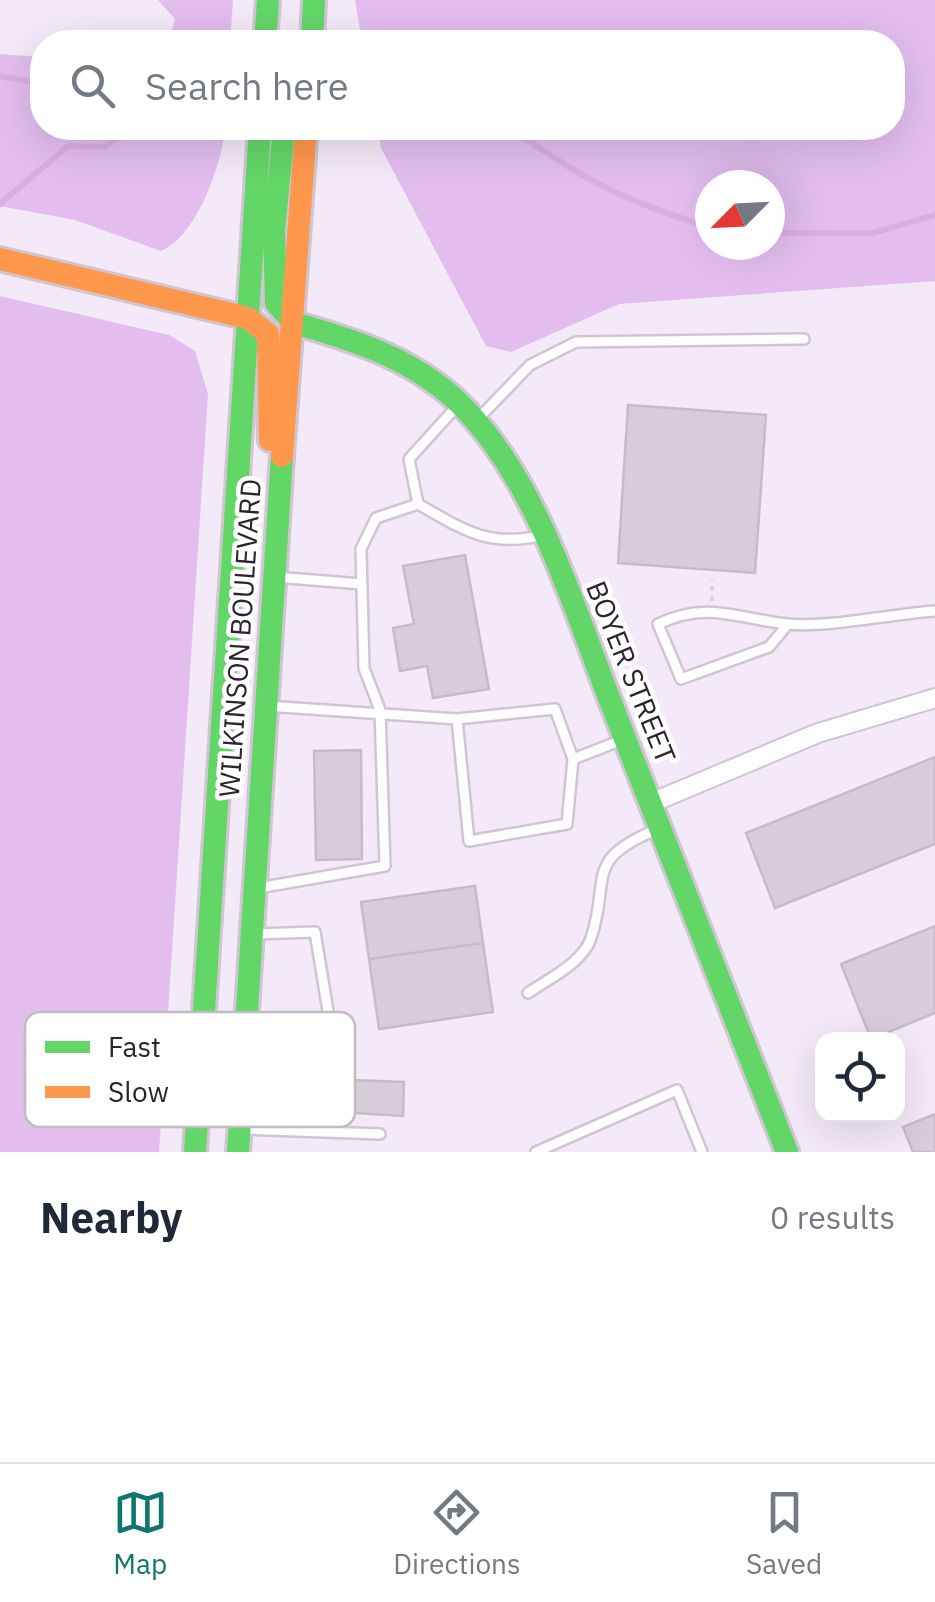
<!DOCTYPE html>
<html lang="en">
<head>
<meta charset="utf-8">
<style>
  body { margin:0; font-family:"IBM Plex Sans",sans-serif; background:#f6f6f7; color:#1f2937 }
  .controls { position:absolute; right:30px; bottom:30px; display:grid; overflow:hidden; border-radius:20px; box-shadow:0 10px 40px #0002 }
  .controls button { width:90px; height:90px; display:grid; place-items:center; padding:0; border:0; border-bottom:2px solid #e0e1e3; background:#fff; color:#1f2937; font:50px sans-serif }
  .compass { position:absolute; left:695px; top:170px; width:90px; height:90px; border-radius:50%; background:#fff; box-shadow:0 10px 40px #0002; rotate:246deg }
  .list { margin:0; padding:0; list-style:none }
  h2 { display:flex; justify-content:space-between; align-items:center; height:130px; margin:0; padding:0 40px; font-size:42px }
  h2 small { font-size:32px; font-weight:400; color:#747a83 }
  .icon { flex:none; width:55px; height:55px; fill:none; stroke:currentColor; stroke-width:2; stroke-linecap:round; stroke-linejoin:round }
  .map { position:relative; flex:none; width:935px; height:1152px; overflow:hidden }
  .search { position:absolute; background:#fff; box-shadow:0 10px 40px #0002; left:30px; right:30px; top:30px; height:110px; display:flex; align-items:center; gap:25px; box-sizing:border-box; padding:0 35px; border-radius:40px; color:#747a83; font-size:38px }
  .sheet { height:310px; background:#fff }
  nav { display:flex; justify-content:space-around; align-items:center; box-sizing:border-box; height:140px; border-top:2px solid #e0e1e3; background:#fff; font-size:28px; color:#747a83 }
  nav a { display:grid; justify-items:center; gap:5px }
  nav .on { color:#0f766e }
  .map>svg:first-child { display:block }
  .forest { fill:#e2bdee; fill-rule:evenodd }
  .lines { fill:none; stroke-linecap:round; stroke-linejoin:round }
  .stream { stroke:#d9aee6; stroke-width:6 }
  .building { fill:#d6cdd9; stroke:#c4bcc7; stroke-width:2.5 }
  .lane-casing { stroke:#cfc6d2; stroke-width:14 }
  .street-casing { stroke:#cfc6d2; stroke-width:22 }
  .fast-casing { stroke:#cfc6d2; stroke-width:28 }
  .slow-casing { stroke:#cfc6d2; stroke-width:28 }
  .path { stroke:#d9d5da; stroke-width:4; stroke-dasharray:5 5; stroke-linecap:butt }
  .lane { stroke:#fdfcfe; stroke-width:9 }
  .street { stroke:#fdfcfe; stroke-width:18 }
  .fast { stroke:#63d668; stroke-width:22 }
  .slow { stroke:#ff974d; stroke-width:22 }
  .labels { text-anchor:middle; stroke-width:9; stroke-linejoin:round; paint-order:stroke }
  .street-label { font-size:28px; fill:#2b232d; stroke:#fff }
  .key { fill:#fff; stroke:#bfbdc0; stroke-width:2.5 }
  .key-label { font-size:28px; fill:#2b232d }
</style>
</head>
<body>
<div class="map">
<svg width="935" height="1152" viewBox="0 0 935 1152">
  <rect width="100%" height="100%" fill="#f4e9f8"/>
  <path class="forest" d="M158,0H233L230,42H169L175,19Z
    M355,0H935V281L619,304L511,352L486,346L381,148L377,128H892V42H362ZM710,185H770V245H710Z
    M0,54L42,57V128H225C222,165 196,237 161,251L75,220L0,206Z
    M0,296L169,335L195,351L208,394L159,1152H0Z"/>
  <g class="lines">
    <path class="stream" d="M0,76L42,84
      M511,128C580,178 627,203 710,227
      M0,204L68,146L105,147L128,128
      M770,233H873L935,215"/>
  </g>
  <path class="building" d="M628,405L766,415L755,573L618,563Z
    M465,555L489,689L433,698L427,666L400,671L393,628L414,624L403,566Z
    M361,750L362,859L316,860L314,751Z
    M935,757V844L775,908L746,833Z
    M475,886L483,943L369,959L361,902Z
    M935,926V1013L871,1039L841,964Z
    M483,943L493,1012L379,1029L369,959Z
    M325,1079L404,1082L403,1116L324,1111Z
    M935,1114V1152H913L903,1127Z"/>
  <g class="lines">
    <g class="lane-casing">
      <path id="lane" d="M477,420L530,365L576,342L804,339
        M418,504L409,459L458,405
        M275,577L362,584
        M788,624L769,647L681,679L658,624C708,600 738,619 787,624C828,628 891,614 935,611
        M266,706L457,719L555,709L573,759
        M457,719L469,841L567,824L573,759L622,740
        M258,888L385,866L380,710L364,668L361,549L376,518L418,504C464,530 486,547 540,536
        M256,934L315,932L331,1029
        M528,993C548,979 583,963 591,938C611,878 582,860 658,829
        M242,1129L380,1134
        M536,1152L677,1090L702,1152"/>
    </g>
    <g class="street-casing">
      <path id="street" d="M651,803L818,733L935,698"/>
    </g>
    <g class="fast-casing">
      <path id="fast" d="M265,42L268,0
        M312,42L314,0
        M284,128L274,231L276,303L294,323
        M294,323C358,341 420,361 467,411C541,490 574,610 613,708C671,856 729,1004 787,1152
        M195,1152L260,128
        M238,1152L282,456"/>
    </g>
    <g class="slow-casing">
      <path id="slow" d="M0,259L248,318
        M248,318L268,334L270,440
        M282,456L306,128"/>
    </g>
    <path class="path" d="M712,601V580"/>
    <use href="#lane" class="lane"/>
    <use href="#street" class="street"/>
    <use href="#fast" class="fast"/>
    <use href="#slow" class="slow"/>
  </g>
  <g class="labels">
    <g class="street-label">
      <text transform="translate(240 638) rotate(-86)" y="10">WILKINSON BOULEVARD</text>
      <text transform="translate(631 672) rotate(68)" y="10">BOYER STREET</text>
    </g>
  </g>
  <rect x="25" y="1012" width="330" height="115" rx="15" class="key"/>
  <rect x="45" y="1041" width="45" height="12" fill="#63d668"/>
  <rect x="45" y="1086" width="45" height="12" fill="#ff974d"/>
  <g class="key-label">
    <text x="108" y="1057">Fast</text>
    <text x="108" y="1102">Slow</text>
  </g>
</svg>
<div class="controls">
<button><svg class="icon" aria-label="locate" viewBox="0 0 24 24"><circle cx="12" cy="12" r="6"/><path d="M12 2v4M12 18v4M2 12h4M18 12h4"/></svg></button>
</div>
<svg class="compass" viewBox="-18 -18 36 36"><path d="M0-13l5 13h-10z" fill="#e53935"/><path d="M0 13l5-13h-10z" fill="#747a83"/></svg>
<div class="search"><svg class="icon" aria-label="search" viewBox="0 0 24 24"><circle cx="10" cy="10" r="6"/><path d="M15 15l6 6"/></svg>Search here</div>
</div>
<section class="sheet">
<h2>Nearby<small>0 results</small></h2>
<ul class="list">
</ul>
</section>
<nav>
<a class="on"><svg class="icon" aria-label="map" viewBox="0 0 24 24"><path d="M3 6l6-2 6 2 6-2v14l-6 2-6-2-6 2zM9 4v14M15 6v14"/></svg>Map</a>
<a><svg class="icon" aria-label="directions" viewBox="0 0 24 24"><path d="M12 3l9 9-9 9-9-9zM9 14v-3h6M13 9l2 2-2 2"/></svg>Directions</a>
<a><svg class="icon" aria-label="saved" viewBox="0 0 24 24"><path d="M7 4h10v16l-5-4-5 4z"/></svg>Saved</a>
</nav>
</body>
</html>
